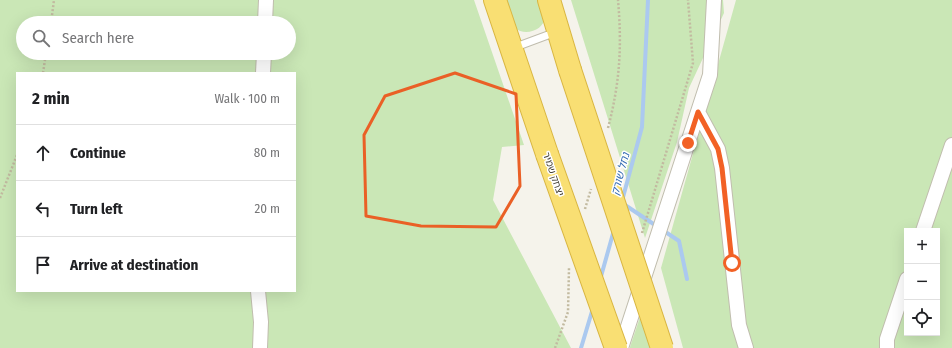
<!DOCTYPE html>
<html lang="en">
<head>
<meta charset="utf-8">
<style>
  body { margin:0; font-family:"Fira Sans Condensed","Noto Sans Hebrew",sans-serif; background:#f6f6f6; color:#202124 }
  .controls { position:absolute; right:12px; bottom:12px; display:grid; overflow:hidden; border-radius:0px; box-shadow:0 4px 16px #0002 }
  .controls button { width:36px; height:36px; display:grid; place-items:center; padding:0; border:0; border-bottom:1px solid #e0e0e0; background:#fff; color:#202124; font:20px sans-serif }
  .stop { position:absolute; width:12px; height:12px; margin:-9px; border:3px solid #f26125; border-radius:50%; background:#fff }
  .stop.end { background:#f26125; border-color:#fff; box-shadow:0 1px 4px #0008 }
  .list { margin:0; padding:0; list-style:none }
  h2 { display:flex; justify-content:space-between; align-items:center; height:52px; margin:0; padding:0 16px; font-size:17px }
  h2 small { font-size:13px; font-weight:400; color:#757577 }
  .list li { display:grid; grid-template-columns:26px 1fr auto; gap:12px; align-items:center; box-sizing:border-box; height:56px; padding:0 16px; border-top:1px solid #e0e0e0 }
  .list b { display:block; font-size:15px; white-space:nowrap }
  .list em { font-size:13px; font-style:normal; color:#757577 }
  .icon { flex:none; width:22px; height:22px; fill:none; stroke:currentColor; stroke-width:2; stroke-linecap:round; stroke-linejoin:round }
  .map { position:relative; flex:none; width:952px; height:348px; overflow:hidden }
  .search { position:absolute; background:#fff; box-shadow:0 4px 16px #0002; left:16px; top:16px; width:280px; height:44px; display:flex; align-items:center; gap:10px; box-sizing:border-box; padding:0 14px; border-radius:22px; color:#757577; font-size:15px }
  .panel { position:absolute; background:#fff; box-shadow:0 4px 16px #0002; left:16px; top:72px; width:280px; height:220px; border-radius:0px }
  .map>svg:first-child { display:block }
  .green { fill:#cae7b6; fill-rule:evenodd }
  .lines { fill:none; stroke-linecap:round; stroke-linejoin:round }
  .stream { stroke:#abc9ef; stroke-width:4 }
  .lane-casing { stroke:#c0bdae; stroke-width:9 }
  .street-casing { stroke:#c0bdae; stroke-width:16 }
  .highway-casing { stroke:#d9b642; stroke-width:24 }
  .path { stroke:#c2baa0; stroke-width:2.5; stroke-dasharray:2 2; stroke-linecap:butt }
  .lane { stroke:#fff; stroke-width:7 }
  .street { stroke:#fff; stroke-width:14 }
  .highway { stroke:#f9df73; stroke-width:22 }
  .highway-bridge-casing { stroke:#d9b642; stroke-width:24; stroke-linecap:butt }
  .highway-bridge { stroke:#f9df73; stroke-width:22 }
  .route { stroke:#f26125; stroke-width:5 }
  .marked { fill:none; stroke:#ea6026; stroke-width:3; stroke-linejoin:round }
  .labels { text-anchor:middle; stroke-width:3; stroke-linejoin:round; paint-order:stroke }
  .street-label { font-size:10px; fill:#494539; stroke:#fff }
  .water-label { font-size:11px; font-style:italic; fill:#356cb3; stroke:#fff }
</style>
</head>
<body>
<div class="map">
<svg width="952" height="348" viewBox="0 0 952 348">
  <rect width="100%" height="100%" fill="#f5f3eb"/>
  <path class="green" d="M0,0H474L524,145L502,147L493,200L571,348H0ZM23,23H289V53H23ZM17,73H295V291H17Z
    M503,0H540C541,4 545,10 545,15C546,30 525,37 515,28C509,23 506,8 503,0Z
    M571,0H723L724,13L689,88L677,142L645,238Z
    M736,0H952V348H683L661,268ZM907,231H937V333H907Z
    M640,317L650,348H630V347Z"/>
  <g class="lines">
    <path class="stream" d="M622,201L642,127L648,0
      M622,203L679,241L687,279
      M600,280L614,230
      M581,348L593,308"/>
    <g class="lane-casing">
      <path id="lane" d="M513,48L556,32"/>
    </g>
    <g class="street-casing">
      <path id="street" d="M265,23L266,0
        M263,73L264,53
        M698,112L718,149L722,168L739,325L746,348
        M923,231L952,145
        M258,291L261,322L260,348
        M621,348L710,75L714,0
        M887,348V339L907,279"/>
    </g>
    <g class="highway-casing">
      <path id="highway" d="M495,0L547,154
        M549,0L570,70"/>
    </g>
    <path class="path" d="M51,23L54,0
      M43,73L46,53
      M608,128C620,82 622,47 618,0
      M0,198L17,155
      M585,209L591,189
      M642,233L693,63L688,0
      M555,348L568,312L569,268"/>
    <use href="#lane" class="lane"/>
    <use href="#street" class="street"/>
    <use href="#highway" class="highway"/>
    <g class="highway-bridge-casing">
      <path id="highway-bridge" d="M570,70L662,348
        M547,154L616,348"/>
    </g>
    <use href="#highway-bridge" class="highway-bridge"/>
  </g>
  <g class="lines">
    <path class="route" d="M688,143L698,112L718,149L722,168L732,263"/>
  </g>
  <path class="marked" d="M455,73L516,94L520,186L496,227L421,226L366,216L364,135L385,96Z"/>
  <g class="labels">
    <g class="street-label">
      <text transform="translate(554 174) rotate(71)" y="4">יצחק שמיר</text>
    </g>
    <g class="water-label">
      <text transform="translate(620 174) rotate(-75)" y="4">נחל שורק</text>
    </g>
  </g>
</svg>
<div class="controls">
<button>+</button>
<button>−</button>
<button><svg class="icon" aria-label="locate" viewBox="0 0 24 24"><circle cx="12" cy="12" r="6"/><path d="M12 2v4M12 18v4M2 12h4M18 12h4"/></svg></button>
</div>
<div class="stop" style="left:732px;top:263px"></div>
<div class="stop end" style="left:688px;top:143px"></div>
<div class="search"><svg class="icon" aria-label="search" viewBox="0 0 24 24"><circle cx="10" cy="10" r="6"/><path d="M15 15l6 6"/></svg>Search here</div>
<section class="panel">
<h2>2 min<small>Walk · 100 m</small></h2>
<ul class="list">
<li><svg class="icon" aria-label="ahead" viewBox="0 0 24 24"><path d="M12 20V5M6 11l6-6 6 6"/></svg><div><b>Continue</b></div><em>80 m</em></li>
<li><svg class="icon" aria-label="left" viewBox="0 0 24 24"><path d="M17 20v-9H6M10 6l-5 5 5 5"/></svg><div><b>Turn left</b></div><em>20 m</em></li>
<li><svg class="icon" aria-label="arrive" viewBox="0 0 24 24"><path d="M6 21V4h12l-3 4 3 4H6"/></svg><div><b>Arrive at destination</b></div></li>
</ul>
</section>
</div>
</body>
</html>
